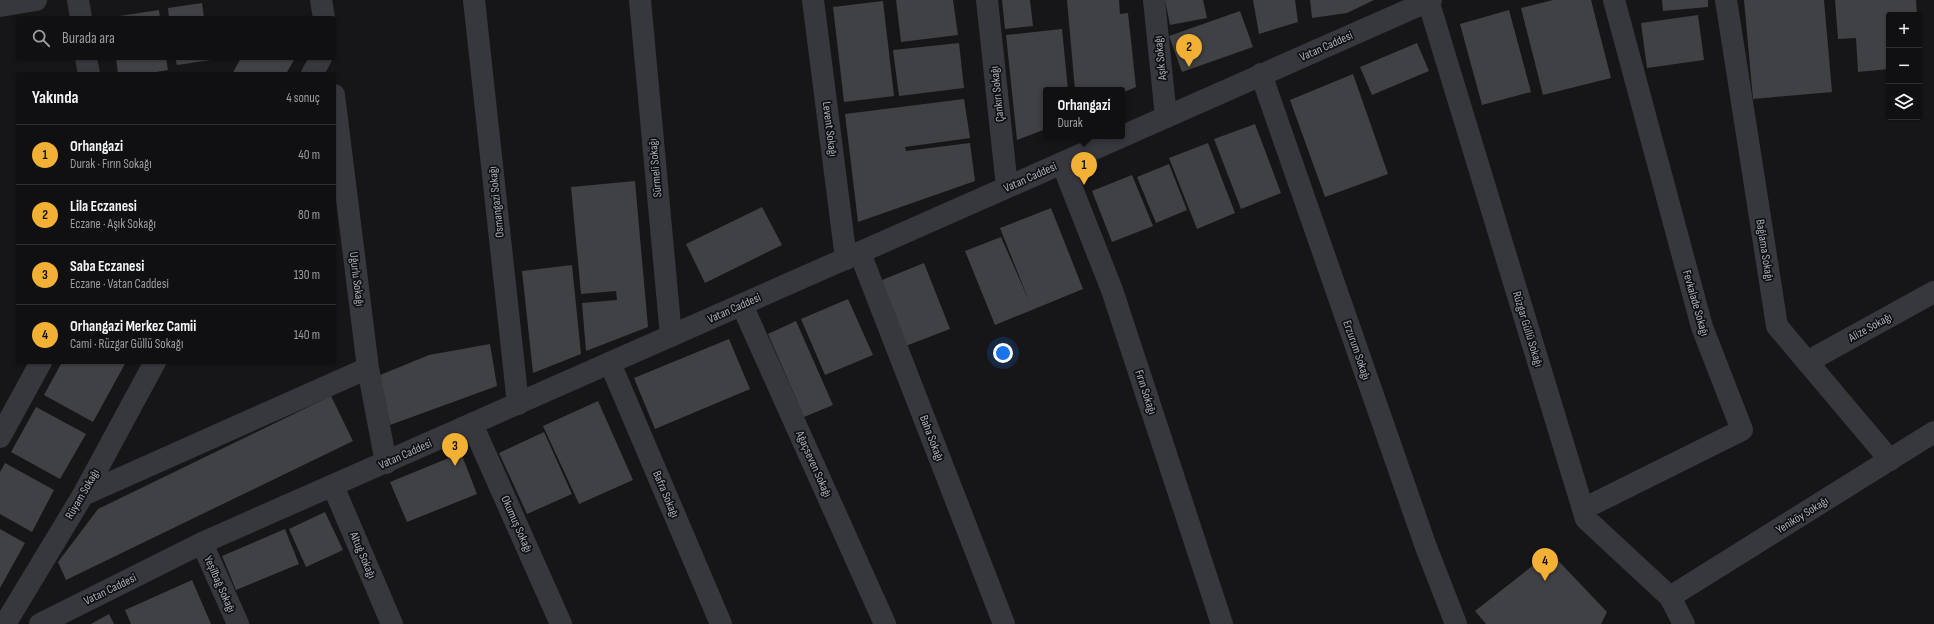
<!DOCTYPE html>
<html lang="tr">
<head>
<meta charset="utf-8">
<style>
  body { margin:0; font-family:"Sofia Sans Condensed",sans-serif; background:#19191b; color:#f1f3f6 }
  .controls { position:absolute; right:12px; top:12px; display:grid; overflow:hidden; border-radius:4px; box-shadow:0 1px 3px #0004 }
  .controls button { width:36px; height:36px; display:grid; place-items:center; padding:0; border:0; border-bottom:1px solid #303032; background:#101012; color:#f1f3f6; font:20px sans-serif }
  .you { position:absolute; left:1003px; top:353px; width:14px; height:14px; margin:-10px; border:3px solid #fff; border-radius:50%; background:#1a73e8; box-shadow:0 0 0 6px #1a73e833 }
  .badge { display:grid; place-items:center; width:26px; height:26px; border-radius:50%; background:#f2b134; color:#111; font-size:13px; font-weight:700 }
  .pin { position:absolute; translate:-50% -33px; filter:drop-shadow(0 1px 2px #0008) }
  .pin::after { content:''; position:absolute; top:21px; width:14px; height:12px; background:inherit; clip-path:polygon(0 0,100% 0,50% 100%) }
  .popup { position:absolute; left:1043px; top:87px; width:82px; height:52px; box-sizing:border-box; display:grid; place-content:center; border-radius:4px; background:#101012; filter:drop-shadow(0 1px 3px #0005); font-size:13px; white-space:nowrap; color:#9c9d9f }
  .popup b { font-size:15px; color:#f1f3f6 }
  .popup::after { content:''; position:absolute; left:50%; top:100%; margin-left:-8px; border:8px solid transparent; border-top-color:#101012 }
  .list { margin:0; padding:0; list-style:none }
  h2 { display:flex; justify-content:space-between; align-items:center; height:52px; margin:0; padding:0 16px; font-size:17px }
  h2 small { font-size:13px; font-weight:400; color:#9c9d9f }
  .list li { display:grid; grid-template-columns:26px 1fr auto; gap:12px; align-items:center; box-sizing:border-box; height:60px; padding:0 16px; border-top:1px solid #303032 }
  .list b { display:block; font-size:15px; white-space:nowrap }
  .list p { margin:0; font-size:13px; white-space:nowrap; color:#9c9d9f }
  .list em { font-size:13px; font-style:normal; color:#9c9d9f }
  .icon { flex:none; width:22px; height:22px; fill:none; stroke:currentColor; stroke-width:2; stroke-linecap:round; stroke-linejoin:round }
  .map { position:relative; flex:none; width:1934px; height:624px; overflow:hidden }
  .search { position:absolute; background:#101012; box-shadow:0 1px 3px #0004; left:16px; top:16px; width:320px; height:44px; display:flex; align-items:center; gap:10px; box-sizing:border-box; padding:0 14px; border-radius:4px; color:#9c9d9f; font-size:15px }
  .panel { position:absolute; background:#101012; box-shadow:0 1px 3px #0004; left:16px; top:72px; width:320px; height:292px; border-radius:4px }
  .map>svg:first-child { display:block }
  .building { fill:#404145 }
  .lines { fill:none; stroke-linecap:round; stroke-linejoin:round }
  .minor { stroke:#37383d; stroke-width:22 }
  .tertiary { stroke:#37383d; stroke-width:22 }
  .labels { text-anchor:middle; stroke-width:3.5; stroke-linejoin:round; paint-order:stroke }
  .street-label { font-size:12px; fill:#a8adb8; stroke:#111113 }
</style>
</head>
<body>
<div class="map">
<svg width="1934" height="624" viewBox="0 0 1934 624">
  <rect width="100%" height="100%" fill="#161618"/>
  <path class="building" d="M896,0H953L958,35L901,42Z
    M1002,0H1030L1033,26L1005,29Z
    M1067,0H1119L1120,14L1128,13L1136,87L1122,93V90H1075Z
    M1165,0H1203L1207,18L1170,25Z
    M1253,0H1295L1298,22L1259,34Z
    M1310,0H1374L1347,13L1312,18Z
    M1553,0H1591L1611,78L1543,95L1521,8Z
    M1662,0H1708V7L1663,11Z
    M1744,0H1824L1832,92L1753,99Z
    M1835,0H1916L1917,15H1889V69L1858,72L1856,38L1838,39Z
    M883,1L894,96L844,102L833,7Z
    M202,3L204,18H169L168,8Z
    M159,10L160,18H113V17Z
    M1509,10L1531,92L1482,105L1460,24Z
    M1240,11L1253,47L1182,72L1169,36Z
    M1698,15L1704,60L1647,68L1641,23Z
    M1062,29L1068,90H1046V129L1017,140L1006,35Z
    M959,43L964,88L899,96L893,50Z
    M1417,43L1429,71L1372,95L1360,67Z
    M116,58H166L168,70L144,74H118Z
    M175,58H211V60L177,65Z
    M241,58H295L286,74H232Z
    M1353,74L1388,174L1325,197L1290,100Z
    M964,99L970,138L905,147L906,151L970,143L975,181L858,222L845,114Z
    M1255,124L1281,193L1241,209L1214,139Z
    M1208,143L1235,213L1197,229L1169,158Z
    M1169,164L1187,210L1156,223L1137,177Z
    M1132,175L1153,226L1112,242L1092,191Z
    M635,181L648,327L586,351L582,303L617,300L616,291L581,294L571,187Z
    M762,207L782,245L705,283L686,244Z
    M1051,208L1083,289L995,325L965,251L1001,237L1029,301L1000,228Z
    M924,263L950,329L903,347L877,282Z
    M572,265L581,354L533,373L522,271Z
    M848,299L873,355L825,375L801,319Z
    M796,321L833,405L804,417L768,334Z
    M729,339L750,389L655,429L634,378Z
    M490,344L497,386L390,425L380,375L429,355Z
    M62,362H126L93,422L44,395Z
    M331,396L353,441L66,580L58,562L98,509Z
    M598,401L633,480L579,504L543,426Z
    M36,407L86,434L60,479L11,452Z
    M544,432L572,494L527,514L499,453Z
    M461,453L477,494L407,522L390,482Z
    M5,463L54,490L32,532L0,514V472Z
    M325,512L343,550L306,567L289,529Z
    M0,529L25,543L0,588Z
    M285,529L299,564L236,590L222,556Z
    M1550,552L1607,612L1601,624H1486L1475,611Z
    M192,580L211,624H131L125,610Z
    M109,614L114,624H91Z"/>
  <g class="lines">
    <path class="minor" d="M78,0L81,18
      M321,0L324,18
      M474,0L518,404
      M640,0L671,336
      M813,0L846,259
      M987,0L1007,187
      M1154,0L1166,117
      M1428,0L1586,519L1670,597L1684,624
      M1726,0L1777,326L1890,460
      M0,6L36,0
      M86,58L89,74
      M312,74L321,58
      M1261,74L1426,547L1456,624
      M334,95L368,368L386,463
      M1062,163L1112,290L1222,624
      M860,253L1004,624
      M742,305L885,624
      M1807,362L1934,292
      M610,363L721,624
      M472,424L561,624
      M0,437L41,362
      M333,486L392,624
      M83,495L368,368
      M1583,509L1742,430L1702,327L1614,0
      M202,543L238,624
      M1670,597L1934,432
      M5,624L83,495L155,362"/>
    <path class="tertiary" d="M40,624L202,543L1431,0"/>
  </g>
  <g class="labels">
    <g class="street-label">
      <text transform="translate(1326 46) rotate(-24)" y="4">Vatan Caddesi</text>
      <text transform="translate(1160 58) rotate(-96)" y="4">Aşık Sokağı</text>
      <text transform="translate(997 94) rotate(-96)" y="4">Çankırı Sokağı</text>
      <text transform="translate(830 129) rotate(83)" y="4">Levent Sokağı</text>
      <text transform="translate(655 168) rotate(-95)" y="4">Sürmeli Sokağı</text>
      <text transform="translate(1030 177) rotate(-24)" y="4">Vatan Caddesi</text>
      <text transform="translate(496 202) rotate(-96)" y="4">Osmangazi Sokağı</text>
      <text transform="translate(1765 250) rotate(81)" y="4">Bağlama Sokağı</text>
      <text transform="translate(357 279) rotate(83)" y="4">Uğurlu Sokağı</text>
      <text transform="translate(1696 303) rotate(74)" y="4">Fevkalade Sokağı</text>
      <text transform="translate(734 308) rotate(-24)" y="4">Vatan Caddesi</text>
      <text transform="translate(1870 327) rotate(-29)" y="4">Alize Sokağı</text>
      <text transform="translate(1528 329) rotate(73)" y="4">Rüzgar Güllü Sokağı</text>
      <text transform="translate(1357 350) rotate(71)" y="4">Erzurum Sokağı</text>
      <text transform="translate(1146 392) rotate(72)" y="4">Fırın Sokağı</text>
      <text transform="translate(932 438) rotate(69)" y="4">Baha Sokağı</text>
      <text transform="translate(405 454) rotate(-24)" y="4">Vatan Caddesi</text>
      <text transform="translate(814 464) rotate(66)" y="4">Ağaçseven Sokağı</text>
      <text transform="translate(82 494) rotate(-60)" y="4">Rüyam Sokağı</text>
      <text transform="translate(666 494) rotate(67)" y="4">Bafra Sokağı</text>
      <text transform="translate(1802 515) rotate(-32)" y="4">Yeniköy Sokağı</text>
      <text transform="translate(517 524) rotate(66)" y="4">Okumuş Sokağı</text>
      <text transform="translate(363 555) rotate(67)" y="4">Altuğ Sokağı</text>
      <text transform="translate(220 584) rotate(66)" y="4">Yeşilbağ Sokağı</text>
      <text transform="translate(110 589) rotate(-26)" y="4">Vatan Caddesi</text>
    </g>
  </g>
</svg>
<div class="controls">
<button>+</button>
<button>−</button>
<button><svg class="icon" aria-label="layers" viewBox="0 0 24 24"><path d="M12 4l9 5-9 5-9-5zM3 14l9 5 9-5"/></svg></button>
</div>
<div class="you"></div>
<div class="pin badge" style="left:1084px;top:185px">1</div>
<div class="popup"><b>Orhangazi</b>Durak</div>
<div class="pin badge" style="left:1189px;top:67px">2</div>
<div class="pin badge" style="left:455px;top:466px">3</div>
<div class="pin badge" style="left:1545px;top:581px">4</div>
<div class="search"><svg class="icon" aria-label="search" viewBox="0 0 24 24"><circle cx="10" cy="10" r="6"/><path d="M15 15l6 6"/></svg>Burada ara</div>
<section class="panel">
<h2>Yakında<small>4 sonuç</small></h2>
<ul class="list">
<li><span class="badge">1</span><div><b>Orhangazi</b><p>Durak · Fırın Sokağı</p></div><em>40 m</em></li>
<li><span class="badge">2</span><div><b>Lila Eczanesi</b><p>Eczane · Aşık Sokağı</p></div><em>80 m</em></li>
<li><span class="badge">3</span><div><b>Saba Eczanesi</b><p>Eczane · Vatan Caddesi</p></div><em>130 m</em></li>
<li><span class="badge">4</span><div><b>Orhangazi Merkez Camii</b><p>Cami · Rüzgar Güllü Sokağı</p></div><em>140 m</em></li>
</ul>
</section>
</div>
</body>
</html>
